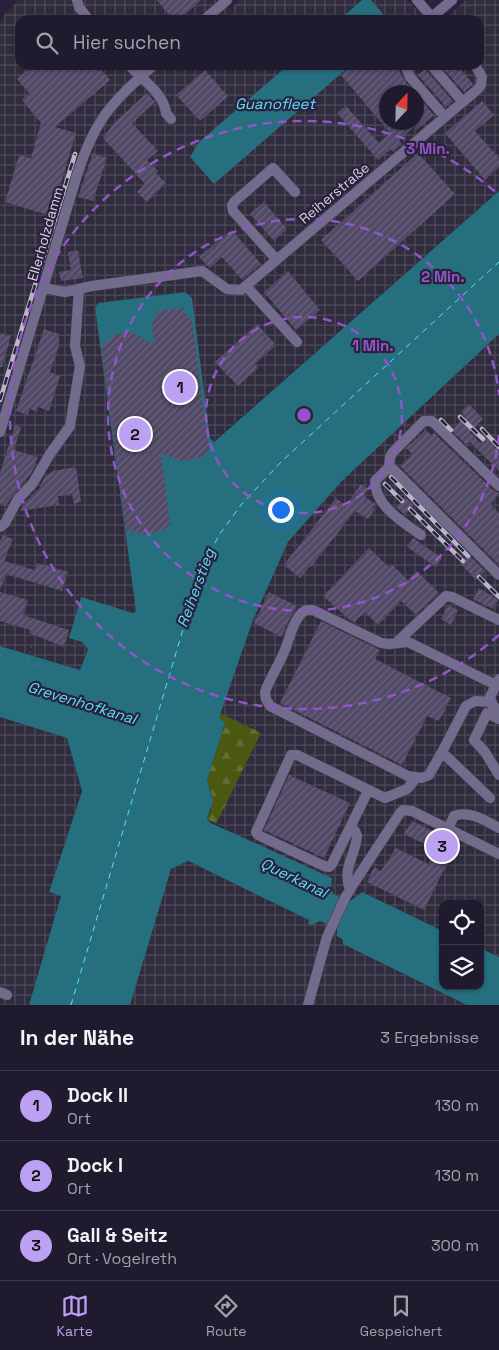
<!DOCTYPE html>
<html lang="de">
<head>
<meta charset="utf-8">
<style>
  body { margin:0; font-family:"Space Grotesk",sans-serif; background:#282336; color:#f1f3f6 }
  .controls { position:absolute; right:15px; bottom:15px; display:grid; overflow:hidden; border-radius:10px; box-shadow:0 1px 4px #0004 }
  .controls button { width:45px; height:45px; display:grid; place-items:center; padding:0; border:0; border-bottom:1px solid #3d384a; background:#201a2e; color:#f1f3f6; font:25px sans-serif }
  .compass { position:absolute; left:379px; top:85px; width:45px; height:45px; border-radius:50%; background:#201a2e; box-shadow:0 1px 4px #0004; rotate:22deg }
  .you { position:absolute; left:280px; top:509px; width:18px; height:18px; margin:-12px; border:4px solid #fff; border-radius:50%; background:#1a73e8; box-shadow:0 0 0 8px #1a73e833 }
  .badge { display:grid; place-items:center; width:32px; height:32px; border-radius:50%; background:#bca0f2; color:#111; font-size:16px; font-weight:700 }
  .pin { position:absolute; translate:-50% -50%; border:2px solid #fff; box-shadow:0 1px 5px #0006 }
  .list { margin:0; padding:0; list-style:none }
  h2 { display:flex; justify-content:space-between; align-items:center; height:65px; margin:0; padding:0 20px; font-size:21px }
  h2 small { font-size:16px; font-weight:400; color:#a2a1aa }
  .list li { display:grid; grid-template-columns:32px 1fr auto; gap:15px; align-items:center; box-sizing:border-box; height:70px; padding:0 20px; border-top:1px solid #3d384a }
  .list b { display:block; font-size:19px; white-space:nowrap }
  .list p { margin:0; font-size:16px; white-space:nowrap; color:#a2a1aa }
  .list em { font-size:16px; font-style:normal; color:#a2a1aa }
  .icon { flex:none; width:28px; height:28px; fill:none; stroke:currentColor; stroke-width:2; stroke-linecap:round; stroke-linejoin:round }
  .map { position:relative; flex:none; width:499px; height:1005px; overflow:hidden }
  .search { position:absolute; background:#201a2e; box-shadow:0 1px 4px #0004; left:15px; right:15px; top:15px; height:55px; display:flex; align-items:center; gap:12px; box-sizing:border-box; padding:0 18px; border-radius:15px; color:#a2a1aa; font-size:19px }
  .sheet { height:275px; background:#201a2e }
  nav { display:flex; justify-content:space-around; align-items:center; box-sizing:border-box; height:70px; border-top:1px solid #3d384a; background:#201a2e; font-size:14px; color:#a2a1aa }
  nav a { display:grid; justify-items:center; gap:2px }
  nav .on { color:#bca0f2 }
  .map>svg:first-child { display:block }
  .industrial { fill:url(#industrial-grid); fill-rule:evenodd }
  .forest { fill:url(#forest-firs) }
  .water { fill:#266f7e }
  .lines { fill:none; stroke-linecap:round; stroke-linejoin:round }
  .ferry { stroke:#59e1fe; stroke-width:1; stroke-dasharray:6 5; stroke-linecap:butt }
  .building { fill:url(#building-hatch) }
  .minor-casing { stroke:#453e56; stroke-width:11 }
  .path { stroke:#7c768d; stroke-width:1; stroke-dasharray:1 4; stroke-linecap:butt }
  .minor { stroke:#736b8b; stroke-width:10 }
  .rail-casing { stroke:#bab6c9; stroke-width:4.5 }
  .rail { stroke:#2a223d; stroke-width:2.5; stroke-dasharray:8; stroke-linecap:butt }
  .ring { fill:none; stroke:#9255c8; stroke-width:2.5; stroke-dasharray:9 6 }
  .labels { text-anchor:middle; stroke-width:4.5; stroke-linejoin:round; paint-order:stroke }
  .street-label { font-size:14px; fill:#d5d1e3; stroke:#2a223d }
  .water-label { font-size:15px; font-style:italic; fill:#59e1fe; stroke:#2a223d }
  .centre { fill:#9255c8; stroke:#2a223d; stroke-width:2.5 }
  .ring-label { font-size:15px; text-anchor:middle; font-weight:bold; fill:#9255c8; stroke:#2a223d; stroke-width:4.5; stroke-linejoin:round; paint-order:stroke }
</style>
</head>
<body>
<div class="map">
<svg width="499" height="1005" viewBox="0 0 499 1005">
  <defs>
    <pattern id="industrial-grid" width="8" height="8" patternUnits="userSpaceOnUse" patternTransform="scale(1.25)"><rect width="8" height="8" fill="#302c3d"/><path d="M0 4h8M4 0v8" fill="none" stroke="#4d4a59"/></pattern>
    <pattern id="forest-firs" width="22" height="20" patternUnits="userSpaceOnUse" patternTransform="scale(1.25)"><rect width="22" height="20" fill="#4a5811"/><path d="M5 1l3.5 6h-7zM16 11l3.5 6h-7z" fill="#636f34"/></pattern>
    <pattern id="building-hatch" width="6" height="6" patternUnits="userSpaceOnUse" patternTransform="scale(1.25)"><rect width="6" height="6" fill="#514966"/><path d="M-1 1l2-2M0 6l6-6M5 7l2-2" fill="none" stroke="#69627c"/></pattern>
  </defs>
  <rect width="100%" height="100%" fill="#2a223d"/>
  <path class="industrial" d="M19,0H222L230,9L240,0H408L426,20H20V65H479V20H443L466,0H499V191L213,442L210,438L191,298L185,292L98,303L95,308L136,611L69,637L82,642L88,649L80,670L0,646V23L5,14ZM386,92H416V122H386Z
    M499,334V957L480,948V904H443V931L362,892L350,901L333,894L331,887L207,819L211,810L218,718L253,620L288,542L342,481Z
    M0,717L67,738L82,791L49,892L62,896L29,1005H0Z
    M188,861L310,920L308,923L312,925L320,921L338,928L344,940L343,944L467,1005H130L171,868Z"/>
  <path class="forest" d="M220,713L261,733L216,824L207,819L211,810L212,796L207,780L225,723L218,718Z"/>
  <path class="water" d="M362,0H371L388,20H339Z
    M288,65H351L214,184L190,157L199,142Z
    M499,191V334L342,481L288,542L253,620L219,718L225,723L207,780L213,801L207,819L211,823L332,878L331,887L333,894L350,901L362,892L443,931V986H480V948L499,957V1005H467L343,944V940L337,936V928L320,921L312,925L308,924L309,920L188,861L171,869L130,1005H29L61,896L49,892L82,791L67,738L0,717V646L80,670L88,649L82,642L69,638L81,597L133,613L136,611L95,308L98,303L185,292L192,298L210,438L214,442Z"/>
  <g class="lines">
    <path class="ferry" d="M71,1005L190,606L204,565L219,535L241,505L281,462L499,262"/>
  </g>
  <path class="building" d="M157,0H201L179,20H173Z
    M33,65H97L110,80L55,127L76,133L51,216L5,202L19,155L31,158L41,123L22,100L29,93L17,79Z
    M352,65H379L382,69L386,65H396L405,81L414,92H386V122H416V95L434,115L416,130V125L399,140L402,144L393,152L391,149L378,160L337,113L346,106L379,143L390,133L341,75Z
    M440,65H457L473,84L464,92Z
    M425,69L453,101L446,107L418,75Z
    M205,70L228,96L200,121L176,95Z
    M147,93L155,102L132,123L158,151L147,160L158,171L156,173L166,183L147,202L137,192L145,184L103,138L114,123Z
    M482,101L494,115L475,131L499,158V167L485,180L445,133Z
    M93,153L107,158L93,201L78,197Z
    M418,153L455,194L358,281L321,240Z
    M264,202L287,229L274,241L250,214Z
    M232,230L261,264L242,280L222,257L210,268L199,257Z
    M78,250L83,278L61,281L59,272L71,270L68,252Z
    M288,271L320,310L296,330L264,292Z
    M184,308V313L192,321L209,449L203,457L180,461L161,453L170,524L163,530L141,535L135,531H126L101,347L114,335L131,332L154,344L152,324L157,316V311Z
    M257,324L276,345L255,364L258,368L238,386L215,362Z
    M44,329L59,334V346L50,372L60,376L49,411L38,407L37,412L30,409L28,415L16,411Z
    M0,333L11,336L2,367H0Z
    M469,404L483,419L470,432L480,443L486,437L499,450V471L470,442L467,445L451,430L465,416L461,412Z
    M15,425L21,427L14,450L38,457L32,472L5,506L0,504V473Z
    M426,430L431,435L434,433L494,491L499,493L491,505L499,513V565L400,466L412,454L406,448Z
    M76,467L81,502L74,504L72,494L58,496L59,505L20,511L24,503L39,489L44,478L53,471Z
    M361,484L369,489L364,496L375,504L373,508L375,509L368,519L355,511L311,567L310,566L300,578L284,565L336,498L346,506Z
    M405,497L414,505L405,515L396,507Z
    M3,535L13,539L4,561L35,570L37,563L68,572L62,591L6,574L0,590V541Z
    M413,538L442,558L436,567L407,547Z
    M369,548L389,567L391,564L408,580L417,571L439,593L416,615L401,601L378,625L365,612L354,622L351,621L323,596Z
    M469,555L485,571L476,580L460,563Z
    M479,588L498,600L493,609L473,599Z
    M0,592L28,600L23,615L69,630L64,647L29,633L30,630L0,621Z
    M269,592L297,606L289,620L281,637L254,623Z
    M448,605L458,610L451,625L441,619Z
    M321,621L380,650L375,659L451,698L439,721L427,716L402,765L280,703Z
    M289,775L350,803L324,858L264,830Z
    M412,821L457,843L424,910L367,882L374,867L381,871L396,848L428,864L435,849L404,834Z"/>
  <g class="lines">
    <g class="minor-casing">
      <path id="minor" d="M77,0L79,7L89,20
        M417,0L434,20
        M432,17L452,0
        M204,20L227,0
        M129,65C141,79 164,93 166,113L171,119
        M405,65L410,77L445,117
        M431,65L463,102
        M276,259L233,211L232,205L234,202L273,168L295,192
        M246,286L297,342
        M44,288L65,292L92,286L202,271L227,289L241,290L478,89L481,85L482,77L475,65
        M0,432L77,175C95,119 111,103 154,65
        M389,468L390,457L393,452L424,421H432L499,486
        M0,527L5,523L18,499L33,483L50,454L70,426L80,366L75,346L79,289
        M421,535C403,522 375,506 375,481L387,469H393L499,575
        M396,643L446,596L452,597L499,620
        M499,679L490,697L493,706L499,710
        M499,719L487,713L474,740L485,752L499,775
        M442,752L429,775L422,778L408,776L270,706L266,699L265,692C270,678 279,665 284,652C290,639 293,617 306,610H313L381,643L389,644L408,642L496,685
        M368,791L332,864L329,867L324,866L258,835L256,832L291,755H297L385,798L407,789L416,778
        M490,798L442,752L466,706L475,701L491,702
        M350,828L355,831L357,836C355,857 342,868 350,890
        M448,829L454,816C469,810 486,821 499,828
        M0,992L7,995
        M308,1005L327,937L345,898L354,883L400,813L403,810L412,811L499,854"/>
    </g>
    <path class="path" d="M0,655L96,683
      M27,662L32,644"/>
    <use href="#minor" class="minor"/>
    <g class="rail-casing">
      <path id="rail" d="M0,400L75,154
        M460,417L483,439
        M441,420L451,430
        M482,429L499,447
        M391,477L468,556
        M385,484L402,501
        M410,509L463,561
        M479,577L499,597"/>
    </g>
    <use href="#rail" class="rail"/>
  </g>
  <g class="ring">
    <circle cx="304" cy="415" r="98"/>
    <path d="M499 435A196 196 0 1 1 499 395"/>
    <path d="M499 635A294 294 0 1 1 499 195"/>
  </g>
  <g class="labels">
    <g class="street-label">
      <text transform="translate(334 193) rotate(-40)" y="5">Reiherstraße</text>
      <text transform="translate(45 234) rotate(-74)" y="5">Ellerholzdamm</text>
    </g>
    <g class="water-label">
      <text x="275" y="109">Guanofleet</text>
      <text transform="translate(196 588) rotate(-70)" y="5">Reiherstieg</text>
      <text transform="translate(82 703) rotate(17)" y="5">Grevenhofkanal</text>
      <text transform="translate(294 878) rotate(26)" y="5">Querkanal</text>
    </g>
  </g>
  <circle cx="304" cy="415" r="8" class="centre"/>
  <g class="ring-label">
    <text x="428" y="154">3 Min.</text>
    <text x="443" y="282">2 Min.</text>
    <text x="373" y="351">1 Min.</text>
  </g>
</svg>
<div class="controls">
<button><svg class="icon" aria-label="locate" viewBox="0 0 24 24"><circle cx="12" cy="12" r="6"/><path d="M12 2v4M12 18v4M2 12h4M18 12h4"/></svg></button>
<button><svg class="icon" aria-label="layers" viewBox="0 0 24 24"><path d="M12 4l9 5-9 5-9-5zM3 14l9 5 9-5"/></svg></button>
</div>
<svg class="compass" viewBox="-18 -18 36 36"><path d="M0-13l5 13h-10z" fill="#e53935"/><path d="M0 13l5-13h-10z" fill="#a2a1aa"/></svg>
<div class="you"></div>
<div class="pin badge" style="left:180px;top:387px">1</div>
<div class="pin badge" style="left:135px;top:434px">2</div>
<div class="pin badge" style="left:442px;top:846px">3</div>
<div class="search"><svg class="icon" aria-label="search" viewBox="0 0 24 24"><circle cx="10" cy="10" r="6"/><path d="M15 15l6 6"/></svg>Hier suchen</div>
</div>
<section class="sheet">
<h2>In der Nähe<small>3 Ergebnisse</small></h2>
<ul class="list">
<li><span class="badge">1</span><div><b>Dock II</b><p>Ort</p></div><em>130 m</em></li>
<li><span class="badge">2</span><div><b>Dock I</b><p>Ort</p></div><em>130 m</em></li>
<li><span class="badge">3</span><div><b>Gall &amp; Seitz</b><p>Ort · Vogelreth</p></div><em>300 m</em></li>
</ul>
</section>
<nav>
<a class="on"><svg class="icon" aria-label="map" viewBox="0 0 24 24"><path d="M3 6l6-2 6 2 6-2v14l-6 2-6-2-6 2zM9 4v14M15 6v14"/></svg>Karte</a>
<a><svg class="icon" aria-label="directions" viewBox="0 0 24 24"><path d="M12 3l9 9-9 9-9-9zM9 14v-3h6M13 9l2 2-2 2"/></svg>Route</a>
<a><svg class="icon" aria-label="saved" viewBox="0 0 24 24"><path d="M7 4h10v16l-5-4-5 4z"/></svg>Gespeichert</a>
</nav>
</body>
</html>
